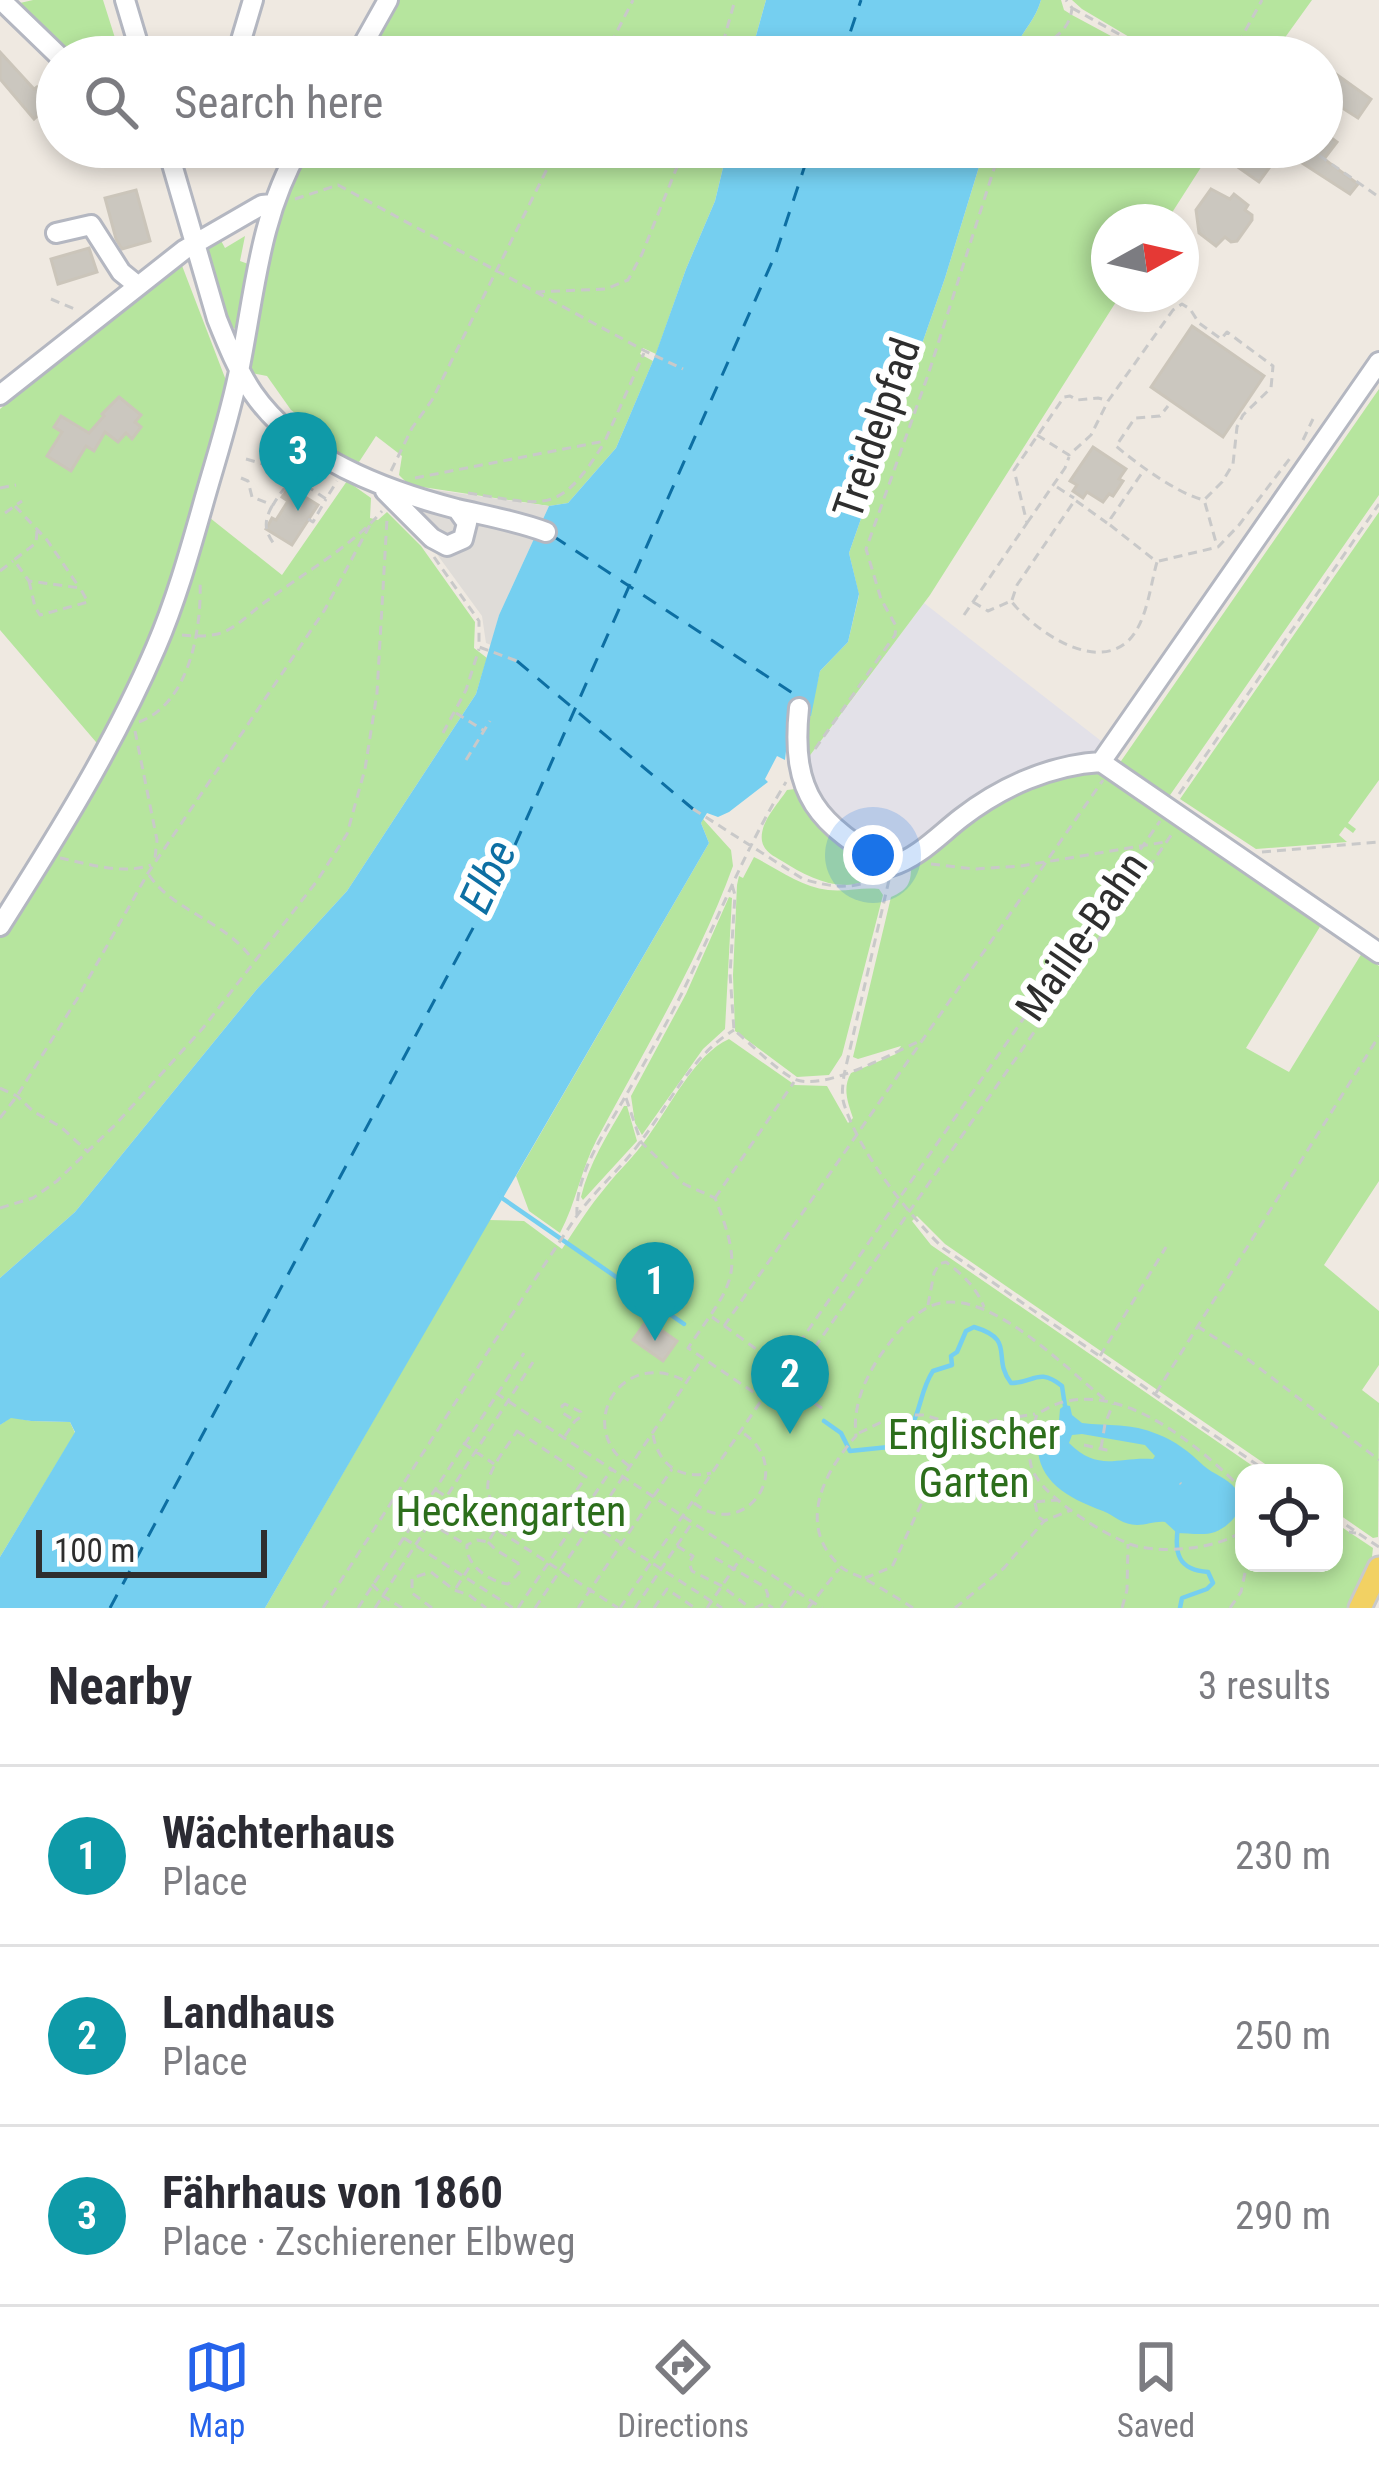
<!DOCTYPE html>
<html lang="en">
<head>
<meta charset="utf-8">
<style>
  body { margin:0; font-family:"Roboto Condensed",sans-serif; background:#f2f2f3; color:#2b2b33 }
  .controls { position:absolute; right:36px; bottom:36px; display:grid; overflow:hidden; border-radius:24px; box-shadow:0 6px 18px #0003 }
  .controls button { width:108px; height:108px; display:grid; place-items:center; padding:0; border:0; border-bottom:3px solid #e1e1e2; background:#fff; color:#2b2b33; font:60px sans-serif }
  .compass { position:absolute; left:1091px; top:204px; width:108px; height:108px; border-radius:50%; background:#fff; box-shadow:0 6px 18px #0003; rotate:82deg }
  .scale { position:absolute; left:36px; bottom:30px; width:231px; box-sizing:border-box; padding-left:12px; border:6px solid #2e2e2e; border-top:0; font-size:33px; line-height:42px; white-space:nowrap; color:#2e2e2e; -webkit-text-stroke:9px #fff; paint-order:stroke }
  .you { position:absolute; left:873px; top:855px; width:42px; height:42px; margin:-30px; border:9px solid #fff; border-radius:50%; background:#1a73e8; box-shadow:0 0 0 18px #1a73e833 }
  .badge { display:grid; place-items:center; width:78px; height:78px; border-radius:50%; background:#2563eb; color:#fff; font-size:39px; font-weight:700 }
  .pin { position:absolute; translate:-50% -99px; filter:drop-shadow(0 3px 6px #0008) }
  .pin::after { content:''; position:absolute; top:63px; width:42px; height:36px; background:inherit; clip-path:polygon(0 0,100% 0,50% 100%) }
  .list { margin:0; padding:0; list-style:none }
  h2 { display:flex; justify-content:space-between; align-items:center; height:156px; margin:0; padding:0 48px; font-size:51px }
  h2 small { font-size:39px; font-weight:400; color:#7c7c81 }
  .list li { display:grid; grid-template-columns:78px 1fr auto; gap:36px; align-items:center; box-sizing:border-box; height:180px; padding:0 48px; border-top:3px solid #e1e1e2 }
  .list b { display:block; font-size:45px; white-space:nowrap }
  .list p { margin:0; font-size:39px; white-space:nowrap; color:#7c7c81 }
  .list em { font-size:39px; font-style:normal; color:#7c7c81 }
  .icon { flex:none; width:66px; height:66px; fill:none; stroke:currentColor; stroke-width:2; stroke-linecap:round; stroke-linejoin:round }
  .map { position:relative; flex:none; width:1379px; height:1608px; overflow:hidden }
  .search { position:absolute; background:#fff; box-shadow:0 6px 18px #0003; left:36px; right:36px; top:36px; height:132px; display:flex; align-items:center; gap:30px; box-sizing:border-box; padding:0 42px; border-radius:66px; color:#7c7c81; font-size:45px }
  .sheet { height:696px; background:#fff }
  nav { display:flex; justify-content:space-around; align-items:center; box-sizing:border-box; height:168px; border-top:3px solid #e1e1e2; background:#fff; font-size:33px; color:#7c7c81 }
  nav a { display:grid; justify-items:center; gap:6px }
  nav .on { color:#2563eb }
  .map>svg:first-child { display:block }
  .industrial { fill:#e3e1e8 }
  .green { fill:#b6e59e }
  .plaza { fill:#dfdcd8 }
  .water { fill:#75cff0; fill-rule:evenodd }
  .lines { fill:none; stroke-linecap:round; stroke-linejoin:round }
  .stream { stroke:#75cff0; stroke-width:4.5 }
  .ferry { stroke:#0d6fa3; stroke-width:3; stroke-dasharray:15 12; stroke-linecap:butt }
  .building { fill:#cbc7bf; stroke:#cbc5ba; stroke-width:3 }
  .minor-casing { stroke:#b4b7c1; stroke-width:24 }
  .major-casing { stroke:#c9c9c9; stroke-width:27 }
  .path { stroke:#c9c9c9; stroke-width:3; stroke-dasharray:9 6; stroke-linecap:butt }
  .minor { stroke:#fff; stroke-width:18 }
  .major { stroke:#f2d163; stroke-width:21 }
  .labels { text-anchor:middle; stroke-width:12; stroke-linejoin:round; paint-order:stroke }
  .street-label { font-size:42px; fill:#2e2e2e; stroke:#fff }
  .park-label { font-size:42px; fill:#2c6e1b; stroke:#fff }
  .water-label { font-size:45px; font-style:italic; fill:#0d6fa3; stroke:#fff }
</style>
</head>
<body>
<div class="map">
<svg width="1379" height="1608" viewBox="0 0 1379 1608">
  <rect width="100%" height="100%" fill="#efe9e1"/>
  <path class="industrial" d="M924,603L1105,744L1100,751L1065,760L905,855L892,857L856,838L833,814L802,766Z"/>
  <path class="green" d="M33,0H103L121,57H74L20,3Z
    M395,0H766L750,57H363Z
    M1041,0H1061L1064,10L1072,15L1150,57H1012C1018,35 1035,22 1041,0Z
    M1072,0H1312L1271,57H1163L1082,9Z
    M307,147H728L715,201L686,269L656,354L643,348L640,354L653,361L616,448L568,503L549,506L409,485L399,475L402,456L376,436L359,462L345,459L320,445L325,435L291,410L267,376L252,373L251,350L280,198Z
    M985,147H1214L1166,222H1109V294H1121L930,595L802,766L806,730L820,671L848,642L859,595L849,553L945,278Z
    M245,236L240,261L251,265L239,327L235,329L228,324L206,251L207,242L219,237L225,248Z
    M181,263L227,383L235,394L205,514L282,575L347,481L371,498L370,518L378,520L387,512L421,546L475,622L474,648L487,658L476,694L347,891L257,989L75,1212L0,1278V934L102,749L0,630V409L81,339Z
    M1379,389V495L1168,798L1119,764Z
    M1379,512V780L1348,823L1356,829L1353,833L1345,827L1339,835L1347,842L1256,849L1180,799Z
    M1091,769L1106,772L1126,785L1272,893L1321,925L1246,1048L1289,1072L1362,953L1379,966V1181L1324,1265L1379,1311V1365L1362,1390L1379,1403L1378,1537L1373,1538L1334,1511V1473H1278L945,1244L917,1216L912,1221L931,1245L1263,1473H1244V1563H1334V1522L1373,1548L1372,1557L1349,1608H265L489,1220L524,1221L562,1249C576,1228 589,1207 605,1188C618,1171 635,1156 647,1138C669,1108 695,1054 729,1039L795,1085L827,1086L848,1123L853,1118C848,1103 842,1088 851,1073L896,1054L901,1046L858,1059L853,1057L891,897C907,890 911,884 911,868L970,817L1035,781Z
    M795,789L812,815L835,840L879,867L880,872C849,898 812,880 782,861C774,856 764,852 762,841C759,823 778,804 787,790Z
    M703,819L731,850L733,866C698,962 645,1049 597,1139C581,1169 576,1203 560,1233L529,1211L516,1176L709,843L701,823Z
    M754,857C778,869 801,887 828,890C846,892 862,887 879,889L883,895L842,1055L829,1075L797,1077L735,1031L733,975L737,885L739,876L743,878Z
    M729,897L732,898L725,1029L703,1049L642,1135L635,1123L631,1096L686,994Z
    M624,1106H627L637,1141L583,1200L581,1197C589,1163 607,1136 624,1106Z
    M11,1417L31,1421L70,1422L75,1433L0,1557V1425Z"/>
  <path class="plaza" d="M385,483L549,506L499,615L491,645L486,643L482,616Z"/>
  <path class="water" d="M766,0H1041C1035,22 1018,35 1012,57H750Z
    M728,147H985L945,278L849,553L859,594L848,642L820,671L811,716L790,715L785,760L777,756L765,779L768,782L729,812L718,817L707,813L701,823L709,843L265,1608H0V1557L75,1432L70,1422L31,1421L11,1418L0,1425V1278L75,1212L257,989L347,891L476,694L499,615L549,506L568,503L616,448L655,356L686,269L715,201Z
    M1065,1405L1070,1406L1072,1415L1082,1423C1107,1426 1132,1423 1157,1434C1176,1441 1189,1452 1204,1466C1213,1474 1227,1478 1235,1488C1249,1506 1232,1525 1215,1532C1204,1536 1188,1533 1177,1533L1165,1522C1155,1521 1147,1525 1137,1525C1123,1525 1115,1516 1103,1511C1060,1495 1027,1474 1041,1423L1059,1421L1060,1409ZM1082,1434L1145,1445L1155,1456L1153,1459C1118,1456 1099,1473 1069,1443L1072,1435Z"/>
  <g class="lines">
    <path class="stream" d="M500,1192L502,1198L684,1324
      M824,1421L841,1433L850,1451L908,1445L911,1442L909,1430C921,1413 920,1390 933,1371L952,1365L951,1356L957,1352L966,1331L974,1327C1017,1340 991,1357 1011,1383C1034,1383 1038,1367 1062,1386L1065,1406
      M1178,1527C1174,1553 1178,1570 1208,1572L1213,1583L1207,1589L1182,1598L1180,1608"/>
    <path class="ferry" d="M842,57L861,0
      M553,536L800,698
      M517,661L693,809
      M110,1608L504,870L776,253L811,147"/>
  </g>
  <path class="building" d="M0,52L34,89L37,87L52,102L34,119L0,79Z
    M1322,64L1371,99L1358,118L1322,95Z
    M1322,131L1337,142L1324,159L1358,184L1350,194L1282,150L1259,182L1239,168L1244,161L1237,156L1244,147H1322Z
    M1211,189L1230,199L1234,194L1248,205L1245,210L1252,215V220L1237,241L1231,242L1225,237L1216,246L1199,233L1196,210Z
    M136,190L150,241L122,249L116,239L105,198Z
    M89,248L97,272L58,284L51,259Z
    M1192,326L1264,376L1223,437L1151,387Z
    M119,397L141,415L135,422L141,427L132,439L126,433L118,442L105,432L94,451L86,446L71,471L47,456L62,432L54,427L61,416L89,433L104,416L102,414Z
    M1093,447L1126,469L1119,479L1123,481L1113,496L1109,494L1103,502L1087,492L1083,498L1073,491L1077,485L1070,481Z
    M289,487L318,505L292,545L266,529L272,518L276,520L288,501L282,497Z
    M647,1320L677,1341L663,1361L633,1340Z"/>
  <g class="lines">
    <g class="minor-casing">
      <path id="minor" d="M1,0L60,57
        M125,0L142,57
        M236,57L253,0
        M356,57L388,0
        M167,147L217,319C227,344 238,371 253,393C298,458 384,490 457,509C487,516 517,521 546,532
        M266,147L292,160
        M56,233L91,225L121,272L137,285
        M0,395L184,250L262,205L272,204
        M385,491L432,538L447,546L463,539L467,523L457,509
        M799,708C790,796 818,824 891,866C918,858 939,835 961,818C1001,787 1050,765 1101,762L1379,953
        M1101,762L1379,362
        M0,926C57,836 114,745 156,647C175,603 189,554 202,508C215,461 231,414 240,366C255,290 260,215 300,147"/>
    </g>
    <g class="major-casing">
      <path id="major" d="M1360,1608L1379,1568"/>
    </g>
    <path class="path" d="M1072,8L1160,57
      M604,57L633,0
      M719,57L735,0
      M1030,57C1047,39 1069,36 1072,8L1066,0
      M1231,57L1262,0
      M1307,147L1379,197
      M295,199L338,185L645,351L683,369
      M536,292L606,289L628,280L642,254L685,147
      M51,299L77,310
      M1037,435L1069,455L1091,435L1108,401L1173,310L1182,304L1190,309L1199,323L1221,339L1227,332L1273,366L1271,388L1243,415L1237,427L1233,464L1222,482L1204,500C1178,494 1137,464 1116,446L1135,418L1160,416L1168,406
      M1303,440L1313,419
      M246,459L280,469L286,468L299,481
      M391,471L412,428L432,400L558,147
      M241,478L248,481L252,497L273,505C292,472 299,481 326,499L337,481
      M415,478L605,441L644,353
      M1057,487L1074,498
      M0,488L16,485
      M468,493C546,505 559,516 604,443
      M1205,503L1217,546
      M15,506L47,540L79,587
      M272,506C264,521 264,530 274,544
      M5,513L22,501
      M308,519L313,522L326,499
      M1027,523L1065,468L1069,457
      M434,557L479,621V647L517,661
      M1159,561L1218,547L1239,525L1291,457
      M0,571L13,561
      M29,581L35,607L40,615L88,602L80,588L29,581L16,563L14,560L36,543L37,531
      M1012,600L1017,585L1075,500L1107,523
      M973,602L988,611L1011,601C1033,629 1092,672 1127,642C1147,624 1150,586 1157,562L1110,525L1111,518L1144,470
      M964,615L1027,523L1014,470L1064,397L1070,396L1077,400L1098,398L1106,400
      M182,635C195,636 208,637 221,633C238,627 253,610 268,600C306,571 350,548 382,511
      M456,713L483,730
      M139,722C190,703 202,628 200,580
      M135,731L157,840L155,858
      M443,733L466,690L479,649
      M815,749L895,635L896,626L881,599L866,549L928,375L1001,147
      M466,760L490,721
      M1179,794L1379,504
      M693,809L803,879C830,887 850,890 876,879
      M1262,852L1379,842
      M60,858C89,864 122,875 151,865
      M931,864L974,869L1021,866L1165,842
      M149,875C174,912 226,921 252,959
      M889,880L844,1075C843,1084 841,1094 844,1104C859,1152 907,1213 943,1248L1269,1473
      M732,885L735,895L730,974L734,1030C752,1045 772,1066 792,1078C822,1094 894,1052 924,1039
      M0,1088L17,1096L34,1112L61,1127L88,1152
      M626,1098L641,1142L684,1184L715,1198C747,1277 731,1284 688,1348L774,1406L1172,834
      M0,1118L17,1096L77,999L148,873L324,611L371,523
      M715,1198L794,1082
      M0,1208L33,1198L57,1181L116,1124L203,1028L317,881L347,834L365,769L377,693L387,519
      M577,1216C575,1173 605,1133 625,1097C645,1062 665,1027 683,991C717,921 745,849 786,782
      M928,1305L934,1273L939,1264L946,1262C963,1275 976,1287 984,1307
      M712,1317L792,1375
      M724,1326L1103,780
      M1197,1326L1245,1357L1379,1460
      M1100,1356L1166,1247
      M782,1368L1160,821
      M790,1386L823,1409
      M496,1393L822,1608
      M1156,1393L1379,1036
      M517,1431L586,1477L551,1526C527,1536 484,1512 488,1483C491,1465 508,1446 517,1431Z
      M859,1433L896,1415H923L953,1423L972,1424L1035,1414
      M653,1435C659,1466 681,1480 711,1473
      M565,1436L575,1421L582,1416L581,1412L565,1404L562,1406L563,1413L575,1421
      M463,1443L494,1464
      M1084,1445L1111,1451
      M1101,1448L1105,1424L1113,1404
      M629,1466C573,1425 623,1347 685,1381
      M935,1474L1034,1502L1058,1500
      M1180,1483L1181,1484
      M436,1490L618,1608
      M1244,1491C1202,1449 1129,1385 1063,1402C1054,1404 1045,1410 1037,1414C1032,1431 1026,1451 1032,1469C1043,1497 1099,1531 1127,1543C1155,1555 1222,1550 1244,1529
      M694,1503C745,1543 799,1467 740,1431
      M1035,1503L1038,1517L1043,1520
      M565,1507L722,1608
      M1334,1517L1379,1547
      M428,1522L465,1544
      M1334,1530L1356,1533
      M404,1538L513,1608
      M488,1542L496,1550L518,1563L519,1573L508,1584C490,1582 465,1565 467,1545L477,1540L488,1542L504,1516
      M677,1546L693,1556L689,1563L692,1571L722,1586L750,1608
      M715,1558L765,1587L768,1595L765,1603
      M865,1578L892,1567L935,1474L952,1426
      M372,1584L383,1596L402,1608
      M456,1588L470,1566
      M323,1608C408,1478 490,1346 576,1217C595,1190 622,1168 641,1141C671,1102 691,1056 734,1030
      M358,1608L524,1353
      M375,1608L533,1362
      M432,1608L412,1593V1578L431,1572L454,1590L469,1595L486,1608
      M518,1608L611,1470
      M535,1608L702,1359
      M578,1608L672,1469
      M620,1608L761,1401
      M635,1608L692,1523
      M654,1608L667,1589L695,1608
      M707,1608L743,1555
      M755,1608L765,1603L773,1608
      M781,1608L794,1590
      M808,1608L839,1569
      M913,1608C897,1598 880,1587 863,1578C854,1574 844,1571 838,1564C797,1524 824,1472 856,1436C852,1405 867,1373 885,1349C896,1334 908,1319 925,1309C980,1276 1065,1369 1107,1401
      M955,1608L1004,1568L1044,1521L1071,1510
      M1122,1608L1127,1590L1128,1544
      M1230,1608L1241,1592L1247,1563"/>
    <use href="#minor" class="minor"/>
    <use href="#major" class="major"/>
  </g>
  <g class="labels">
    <g class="street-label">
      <text transform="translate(876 428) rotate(-71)" y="15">Treidelpfad</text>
      <text transform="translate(1081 936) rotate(-55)" y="15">Maille-Bahn</text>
    </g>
    <g class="park-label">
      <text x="974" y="1449">Englischer<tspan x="974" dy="48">Garten</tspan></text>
      <text x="511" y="1526">Heckengarten</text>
    </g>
    <g class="water-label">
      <text transform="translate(487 876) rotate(-65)" y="16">Elbe</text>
    </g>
  </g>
</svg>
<div class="controls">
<button><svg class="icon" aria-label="locate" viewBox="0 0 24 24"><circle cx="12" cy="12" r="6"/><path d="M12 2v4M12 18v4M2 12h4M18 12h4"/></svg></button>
</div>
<svg class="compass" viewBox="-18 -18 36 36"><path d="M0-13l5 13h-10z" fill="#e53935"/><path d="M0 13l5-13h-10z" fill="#7c7c81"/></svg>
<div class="scale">100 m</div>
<div class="you"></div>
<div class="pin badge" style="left:655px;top:1341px;background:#0f9aa8">1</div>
<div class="pin badge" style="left:790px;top:1434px;background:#0f9aa8">2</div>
<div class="pin badge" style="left:298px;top:511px;background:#0f9aa8">3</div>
<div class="search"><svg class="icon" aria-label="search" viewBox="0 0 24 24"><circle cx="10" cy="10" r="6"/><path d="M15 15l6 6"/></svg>Search here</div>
</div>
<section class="sheet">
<h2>Nearby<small>3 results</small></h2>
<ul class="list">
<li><span class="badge" style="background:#0f9aa8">1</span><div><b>Wächterhaus</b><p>Place</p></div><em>230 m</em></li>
<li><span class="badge" style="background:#0f9aa8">2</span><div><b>Landhaus</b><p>Place</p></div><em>250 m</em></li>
<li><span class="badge" style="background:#0f9aa8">3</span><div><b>Fährhaus von 1860</b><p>Place · Zschierener Elbweg</p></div><em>290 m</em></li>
</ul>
</section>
<nav>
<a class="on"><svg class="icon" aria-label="map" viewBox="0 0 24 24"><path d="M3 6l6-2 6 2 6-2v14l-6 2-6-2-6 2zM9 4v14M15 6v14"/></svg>Map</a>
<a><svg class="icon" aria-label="directions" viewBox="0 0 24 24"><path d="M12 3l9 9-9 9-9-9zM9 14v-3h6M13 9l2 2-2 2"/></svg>Directions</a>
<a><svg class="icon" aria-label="saved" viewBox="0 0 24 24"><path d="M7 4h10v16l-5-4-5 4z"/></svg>Saved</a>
</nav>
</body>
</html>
